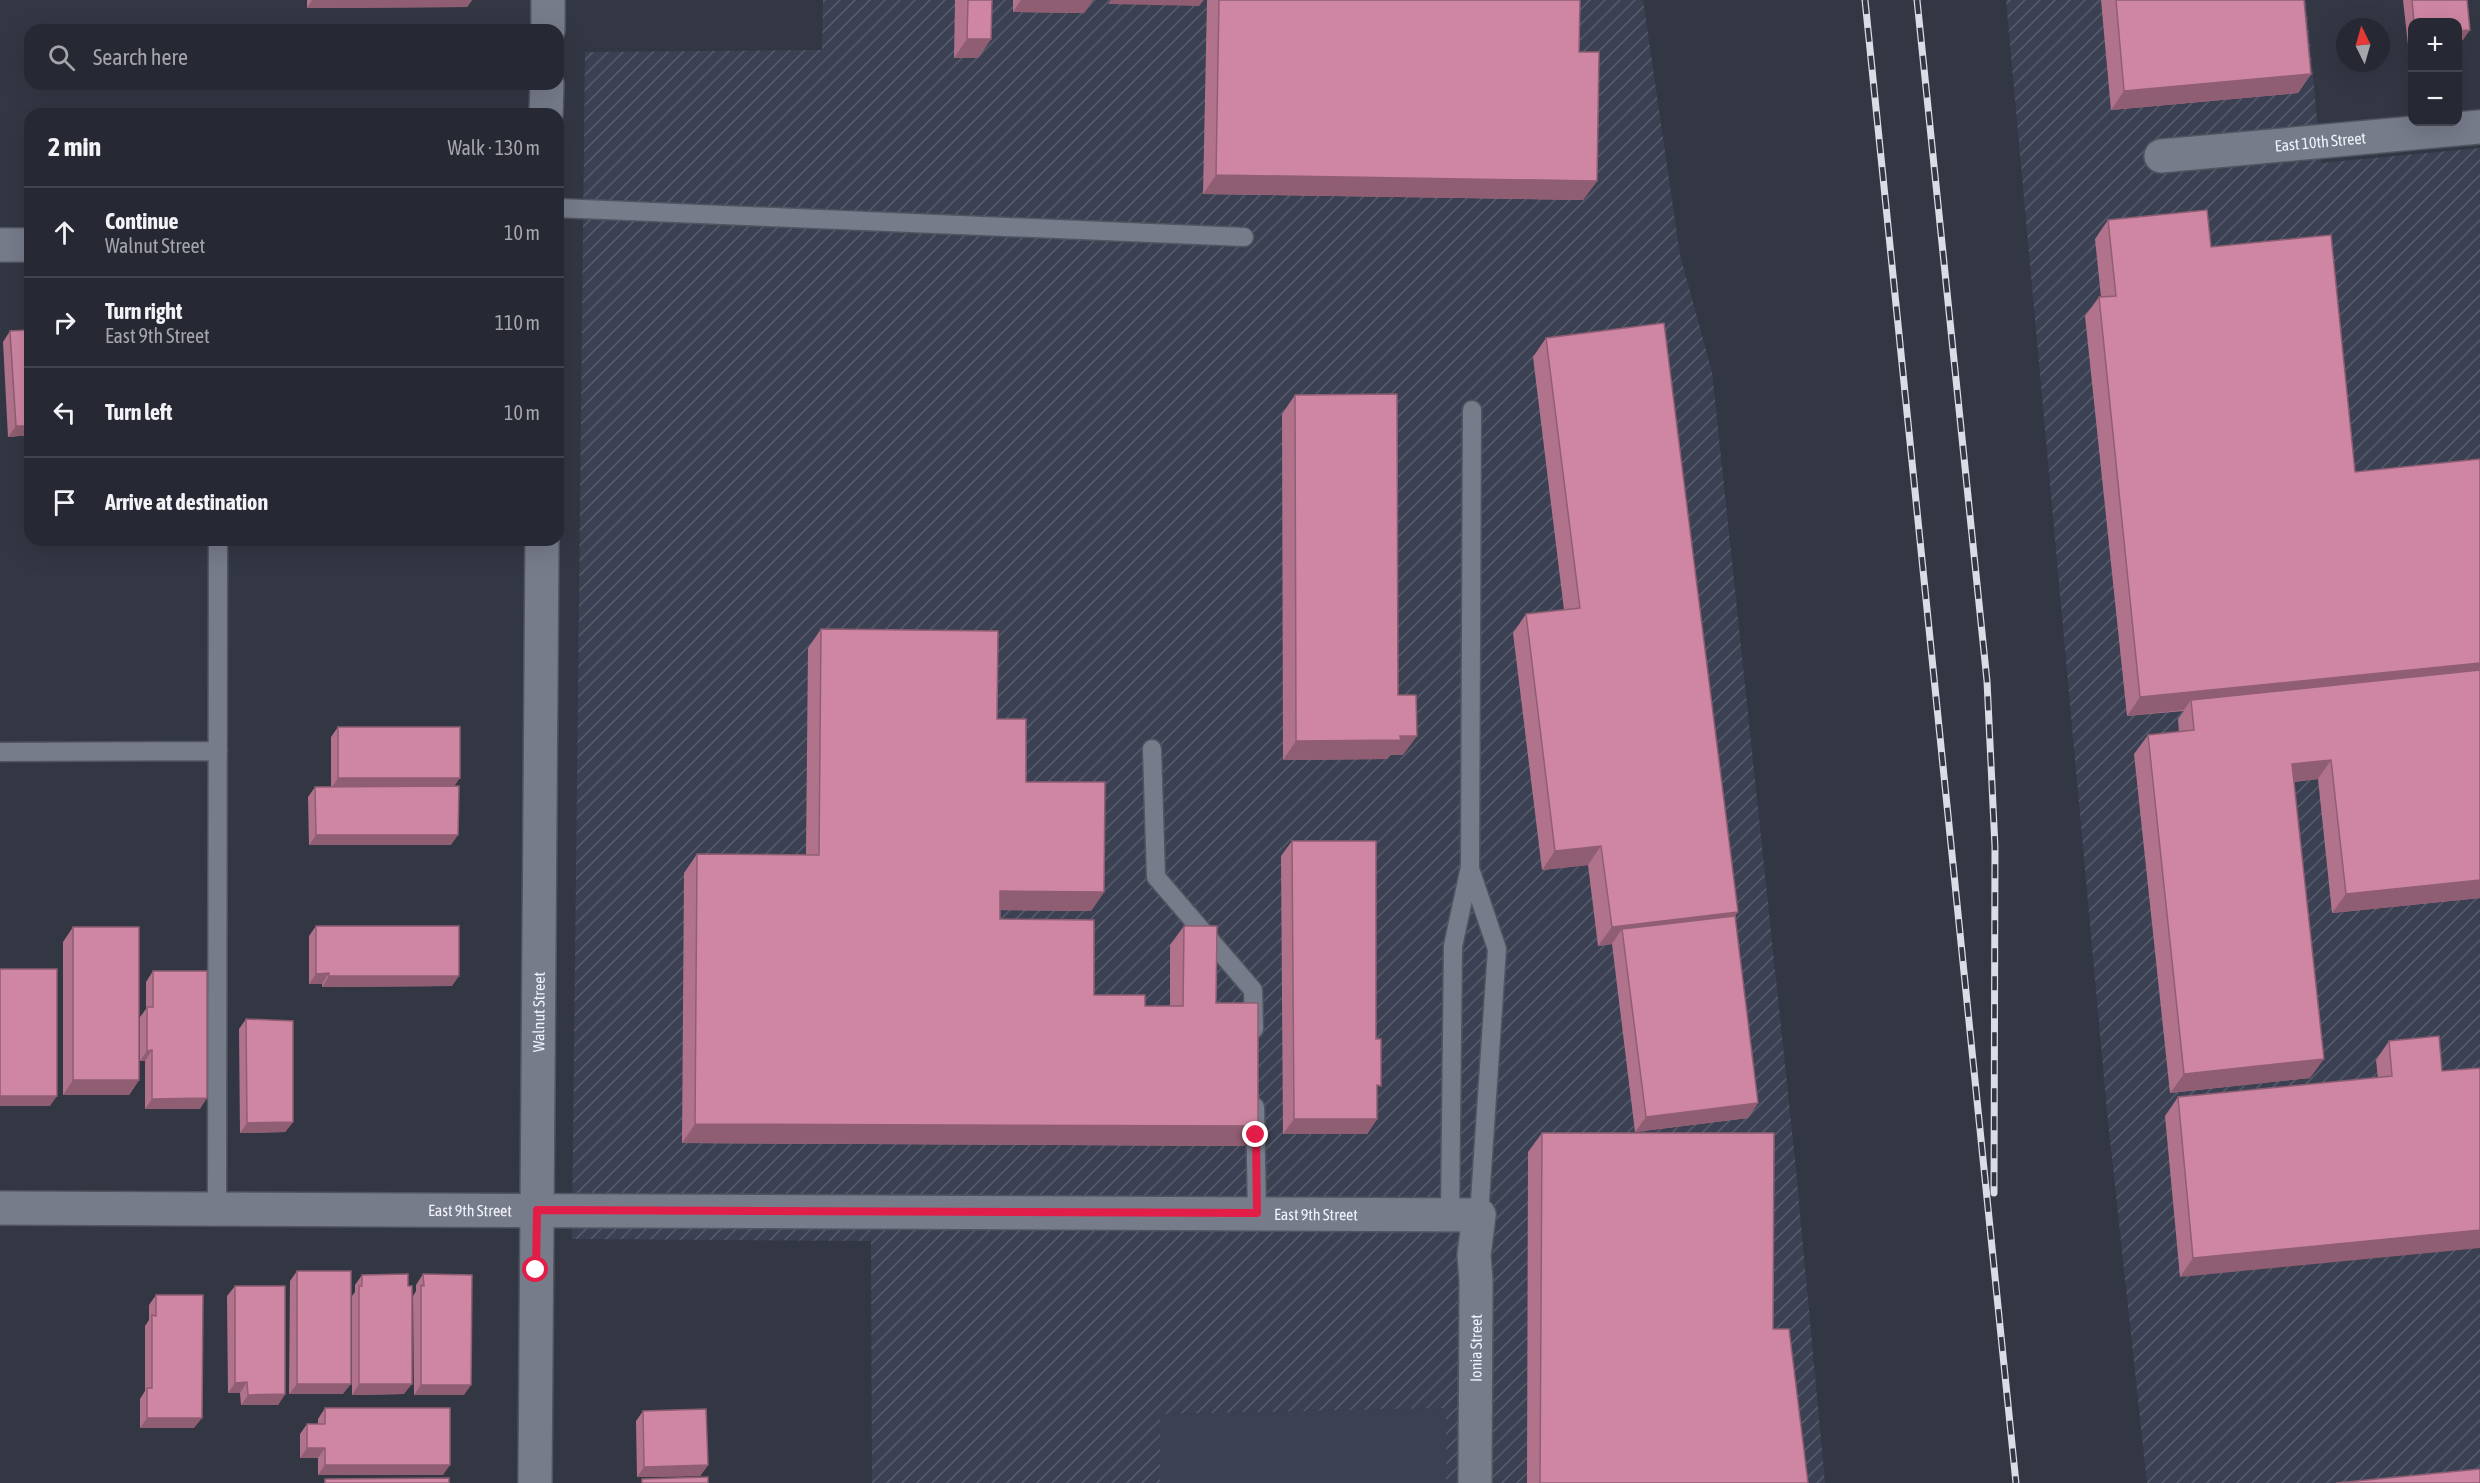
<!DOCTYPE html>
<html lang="en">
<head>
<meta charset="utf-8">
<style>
  body { margin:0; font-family:"Asap Condensed",sans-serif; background:#32353f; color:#f1f3f6 }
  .controls { position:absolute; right:18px; top:18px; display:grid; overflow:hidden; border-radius:12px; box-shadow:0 6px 24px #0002 }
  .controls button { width:54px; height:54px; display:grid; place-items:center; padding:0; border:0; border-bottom:2px solid #42454e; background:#262933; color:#f1f3f6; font:30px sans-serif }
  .compass { position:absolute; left:2336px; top:18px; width:54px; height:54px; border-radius:50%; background:#262933; box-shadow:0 6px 24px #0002; rotate:355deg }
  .stop { position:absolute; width:18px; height:18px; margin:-14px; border:4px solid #e11d48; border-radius:50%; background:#fff }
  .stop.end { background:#e11d48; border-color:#fff; box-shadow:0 2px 6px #0008 }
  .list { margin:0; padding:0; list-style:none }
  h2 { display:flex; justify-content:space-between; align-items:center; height:78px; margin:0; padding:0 24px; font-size:26px }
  h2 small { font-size:20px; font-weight:400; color:#a4a6ac }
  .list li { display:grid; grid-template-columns:39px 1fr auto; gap:18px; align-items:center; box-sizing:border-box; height:90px; padding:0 24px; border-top:2px solid #42454e }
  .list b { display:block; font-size:22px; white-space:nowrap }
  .list p { margin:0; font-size:20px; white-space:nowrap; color:#a4a6ac }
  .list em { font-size:20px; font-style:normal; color:#a4a6ac }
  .icon { flex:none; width:33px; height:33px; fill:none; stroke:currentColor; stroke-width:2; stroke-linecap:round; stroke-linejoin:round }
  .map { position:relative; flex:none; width:2480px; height:1483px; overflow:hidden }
  .search { position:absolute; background:#262933; box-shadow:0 6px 24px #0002; left:24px; top:24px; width:540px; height:66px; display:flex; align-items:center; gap:15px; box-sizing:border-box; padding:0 21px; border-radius:18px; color:#a4a6ac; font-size:22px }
  .panel { position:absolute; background:#262933; box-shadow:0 6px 24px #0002; left:24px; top:108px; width:540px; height:438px; border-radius:18px }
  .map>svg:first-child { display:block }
  .built { fill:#3b4153 }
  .industrial { fill:url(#industrial-furrows) }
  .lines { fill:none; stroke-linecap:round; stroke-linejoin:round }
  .service-casing { stroke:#525560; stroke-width:21 }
  .minor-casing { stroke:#525560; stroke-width:36 }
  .secondary-casing { stroke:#525560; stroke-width:36 }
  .service { stroke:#777c8b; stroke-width:18 }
  .minor { stroke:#777c8b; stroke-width:33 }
  .secondary { stroke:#777c8b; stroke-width:33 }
  .rail-casing { stroke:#dadde5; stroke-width:7 }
  .rail { stroke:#333744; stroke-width:4.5; stroke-dasharray:14; stroke-linecap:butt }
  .wall { fill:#b1738c }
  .shaded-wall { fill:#905e72 }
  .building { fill:#ce86a3; stroke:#905e72; stroke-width:1.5 }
  .route { stroke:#e11d48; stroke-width:8 }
  .labels { text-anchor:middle; stroke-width:6; stroke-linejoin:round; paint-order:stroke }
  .street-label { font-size:16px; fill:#f0f3fb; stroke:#333744 }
</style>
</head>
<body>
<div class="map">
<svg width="2480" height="1483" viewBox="0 0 2480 1483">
  <defs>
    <pattern id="industrial-furrows" width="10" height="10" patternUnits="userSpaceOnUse" patternTransform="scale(1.5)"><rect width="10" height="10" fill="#3b4153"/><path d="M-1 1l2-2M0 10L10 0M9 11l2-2" fill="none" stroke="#585d6d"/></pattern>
  </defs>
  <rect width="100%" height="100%" fill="#333744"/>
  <path class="built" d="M1447,1408L1446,1483H1160V1414Z"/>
  <path class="industrial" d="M823,0H1643L1680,255L1712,372L1795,1160L1825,1483H1446V1408L1160,1414V1483H872L871,1241L572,1239L585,52L822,50Z
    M2006,0H2306L2321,163L2480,148V1483H2147L2107,1111Z"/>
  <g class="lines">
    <g class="service-casing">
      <path id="service" d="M558,208L1244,237
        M1152,749L1156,877L1253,990L1254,1029
        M0,752L218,751
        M1470,869L1497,949L1479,1215
        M1255,1107L1257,1213
        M217,1209L218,540
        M1450,1214L1453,946L1470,867L1472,410"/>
    </g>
    <g class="minor-casing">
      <g id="minor">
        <path d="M548,30V0"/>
        <path d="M546,114L547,84"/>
        <path id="s1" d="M2161,156L2480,127"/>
        <path d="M0,245H30"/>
        <path id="s2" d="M0,1208L1479,1215"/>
        <path id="s3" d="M535,1483L542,540"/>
      </g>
    </g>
    <g class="secondary-casing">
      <g id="secondary">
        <path id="s4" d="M1475,1483L1476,1280L1474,1255L1479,1215"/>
      </g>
    </g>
    <use href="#service" class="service"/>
    <use href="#minor" class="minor"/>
    <use href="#secondary" class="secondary"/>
    <g class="rail-casing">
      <path id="rail" d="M1865,0L2016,1483
        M1917,0L1987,681L1995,847L1994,1193"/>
    </g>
    <use href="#rail" class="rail"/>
  </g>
  <path class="wall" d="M307,0H472L467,7L307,8Z
    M955,0H992L991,39L978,58H954Z
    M1013,0H1093L1084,13L1013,12Z
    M1207,0H1580L1579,52L1597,181L1583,200L1203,194Z
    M2101,0H2304L2311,74L2298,93L2111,110Z
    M2403,0H2467L2463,40L2457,22H2412V45H2408Z
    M2108,220L2211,247L2355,472L2480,898L2332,913L2318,779L2294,782L2310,1078L2170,1093L2134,754L2148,735L2179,732L2178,719L2184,711L2127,716L2085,316L2099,297H2101L2095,239Z
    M30,330V435L8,437L3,342L10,331Z
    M1546,338L1735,916L1758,1103L1748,1118L1635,1132L1612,944L1598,946L1588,865L1542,870L1513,633L1526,614L1564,610L1533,357Z
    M1295,395L1398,695L1403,755H1390L1387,759L1283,760L1282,414Z
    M821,629L997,719L1026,782L1104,892L1091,911L1000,910V919L1094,995L1145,1006H1170V945L1184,926L1216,1003L1245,1146L682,1143L684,873L697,854L806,855L808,648Z
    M338,727L455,786L451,845H309L308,797L315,787H331V737Z
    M1292,841L1377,1092V1119L1367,1134H1283L1281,856Z
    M316,926L452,986L322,987V984H309V936Z
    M73,927L139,1080L129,1095H63V942Z
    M153,971L200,1109H145V1061H140V1017L146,1009V982Z
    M246,1019L293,1122L285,1132L240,1133L239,1029Z
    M2389,1041L2442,1071L2180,1277L2165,1116L2178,1097L2378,1078L2376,1060Z
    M1542,1133L1773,1329L1808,1483H1527L1528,1152Z
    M297,1271L343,1394H289L290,1281Z
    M423,1274L464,1395H414L413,1296L416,1291V1285Z
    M362,1275L408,1286L404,1394L352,1395V1296L355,1292V1285Z
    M235,1286L285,1394L278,1405H241L240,1393H228L227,1296Z
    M156,1295L194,1428H140V1399L145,1391V1326L149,1320V1305Z
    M325,1408L443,1475H318V1458H300V1434L307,1424H318V1419Z
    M643,1411L708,1465L700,1476L637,1477L636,1421Z"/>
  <path class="shaded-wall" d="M312,0H472L467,7L307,8Z
    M1021,0H1093L1084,13L1013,12Z
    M1111,0H1204L1199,6L1108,4Z
    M2470,30L2463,40L2457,41V31Z
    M2412,38V45H2408Z
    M967,39H991L978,58H954Z
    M2311,74L2298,93L2111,110L2124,91Z
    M1216,175L1597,181L1583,200L1203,194Z
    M16,426H30V435L8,437Z
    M2480,663V680L2191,700L2184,710L2127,716L2140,697Z
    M1400,736H1417L1403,755H1390L1387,759L1283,760L1296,741Z
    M2331,760L2318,779L2279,783L2292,764Z
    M338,778H460L453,788L331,789Z
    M316,835H458L451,845H309Z
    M1601,846L1588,865L1542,870L1555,851Z
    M2480,880V898L2332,913L2346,894Z
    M1000,891L1104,892L1091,911L986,910Z
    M1738,912L1725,931L1622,929L1612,944L1598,946L1612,927Z
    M329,973L322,984H309L316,974Z
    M329,976H459L452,986L322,987Z
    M152,1050L145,1061H140L147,1051Z
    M2324,1059L2310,1078L2170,1093L2184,1074Z
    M73,1080H139L129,1095H63Z
    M0,1096H57L50,1106H0Z
    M207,1098L200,1109H145L152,1099Z
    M1758,1103L1748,1118L1635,1132L1646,1117Z
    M1294,1119H1377L1367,1134H1283Z
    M293,1122L285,1132L240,1133L247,1123Z
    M695,1124L1258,1126L1245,1146L682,1143Z
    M2480,1230V1248L2180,1277L2193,1258Z
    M247,1382L240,1393H228L235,1383Z
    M297,1384H351L343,1394H289Z
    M359,1384H412L404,1394L352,1395Z
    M421,1385H471L464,1395H414Z
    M285,1394L278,1405H241L248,1395Z
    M147,1418H202L194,1428H140Z
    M307,1448H325L318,1458H300Z
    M325,1465H450L443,1475H318Z
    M708,1465L700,1476L637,1477L644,1467Z"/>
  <path class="building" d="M968,0H992L991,39H967Z
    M1219,0H1580L1579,52H1599L1597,181L1216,175Z
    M2116,0H2304L2311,74L2124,91Z
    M2412,0H2467L2470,30L2457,31V22H2414Z
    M2207,210L2211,247L2331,235L2355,472L2480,459V663L2140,697L2099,297L2116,296L2108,220Z
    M1664,323L1738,912L1612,927L1601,846L1555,851L1526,614L1580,608L1546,338Z
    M30,330V426H16L10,331Z
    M1397,394L1398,695H1416L1417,736H1400L1401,740L1296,741L1295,395Z
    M821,629L998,631L997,719H1026V782H1105L1104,892L1000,891V919L1094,920V995H1145V1006H1183L1184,926H1217L1216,1003H1258V1126L695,1124L697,854L819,855Z
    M2480,670V880L2346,894L2331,760L2292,764L2324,1059L2184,1074L2148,735L2194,730L2191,700Z
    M338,727H460V778H338Z
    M459,786L458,835H316L315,787Z
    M1292,841H1376V1039H1381V1086L1377,1085V1119H1294Z
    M1735,916L1758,1103L1646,1117L1622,929Z
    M316,926H459V976H329V973L316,974Z
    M73,927H139V1080H73Z
    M0,969H57V1096H0Z
    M153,971H207V1098L152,1099V1050L147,1051V1007H153Z
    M246,1019L293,1021V1122L247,1123Z
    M2439,1036L2442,1071L2480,1068V1230L2193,1258L2178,1097L2392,1076L2389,1041Z
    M1542,1133H1774L1773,1329H1789L1808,1483H1540Z
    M297,1271H351V1384H297Z
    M408,1274V1286H412V1384H359V1286H362V1275Z
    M423,1274L472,1275L471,1385H421V1285L424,1286Z
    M235,1286H285V1394L248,1395L247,1382L235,1383Z
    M156,1295H203L202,1418H147V1388H152V1315L156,1316Z
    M325,1408H450V1465H325V1448H307V1424H325Z
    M706,1409L708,1465L644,1467L643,1411Z
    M2480,1469V1483H2336Z
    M708,1477V1483H642V1479Z
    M449,1478V1483H325V1479Z"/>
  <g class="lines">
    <path class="route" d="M536,1270L537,1210L1257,1213L1256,1135"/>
  </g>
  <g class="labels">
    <g class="street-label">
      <text dy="6" stroke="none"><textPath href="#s1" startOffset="160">East 10th Street</textPath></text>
      <text dy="6" stroke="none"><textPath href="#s3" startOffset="471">Walnut Street</textPath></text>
      <text dy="6" stroke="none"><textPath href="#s2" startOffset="470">East 9th Street</textPath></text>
      <text dy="6" stroke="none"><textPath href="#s2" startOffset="1316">East 9th Street</textPath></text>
      <text dy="6" stroke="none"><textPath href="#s4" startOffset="135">Ionia Street</textPath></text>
    </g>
  </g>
</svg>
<div class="controls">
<button>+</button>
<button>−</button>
</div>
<svg class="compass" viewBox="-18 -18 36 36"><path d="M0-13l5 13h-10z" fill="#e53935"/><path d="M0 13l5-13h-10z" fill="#a4a6ac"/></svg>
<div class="stop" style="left:536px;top:1270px"></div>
<div class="stop end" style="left:1256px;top:1135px"></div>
<div class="search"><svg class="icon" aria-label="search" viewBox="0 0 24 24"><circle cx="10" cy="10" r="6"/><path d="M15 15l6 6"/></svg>Search here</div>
<section class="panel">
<h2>2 min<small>Walk · 130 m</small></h2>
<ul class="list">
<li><svg class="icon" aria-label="ahead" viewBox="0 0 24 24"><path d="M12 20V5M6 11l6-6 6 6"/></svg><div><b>Continue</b><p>Walnut Street</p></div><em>10 m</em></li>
<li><svg class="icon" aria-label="right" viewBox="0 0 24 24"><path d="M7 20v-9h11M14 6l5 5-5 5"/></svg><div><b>Turn right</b><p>East 9th Street</p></div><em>110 m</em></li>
<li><svg class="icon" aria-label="left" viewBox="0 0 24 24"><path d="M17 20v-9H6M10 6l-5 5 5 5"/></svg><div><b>Turn left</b></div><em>10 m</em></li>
<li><svg class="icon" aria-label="arrive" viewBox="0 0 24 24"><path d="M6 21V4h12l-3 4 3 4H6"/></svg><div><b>Arrive at destination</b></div></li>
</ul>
</section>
</div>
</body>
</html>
